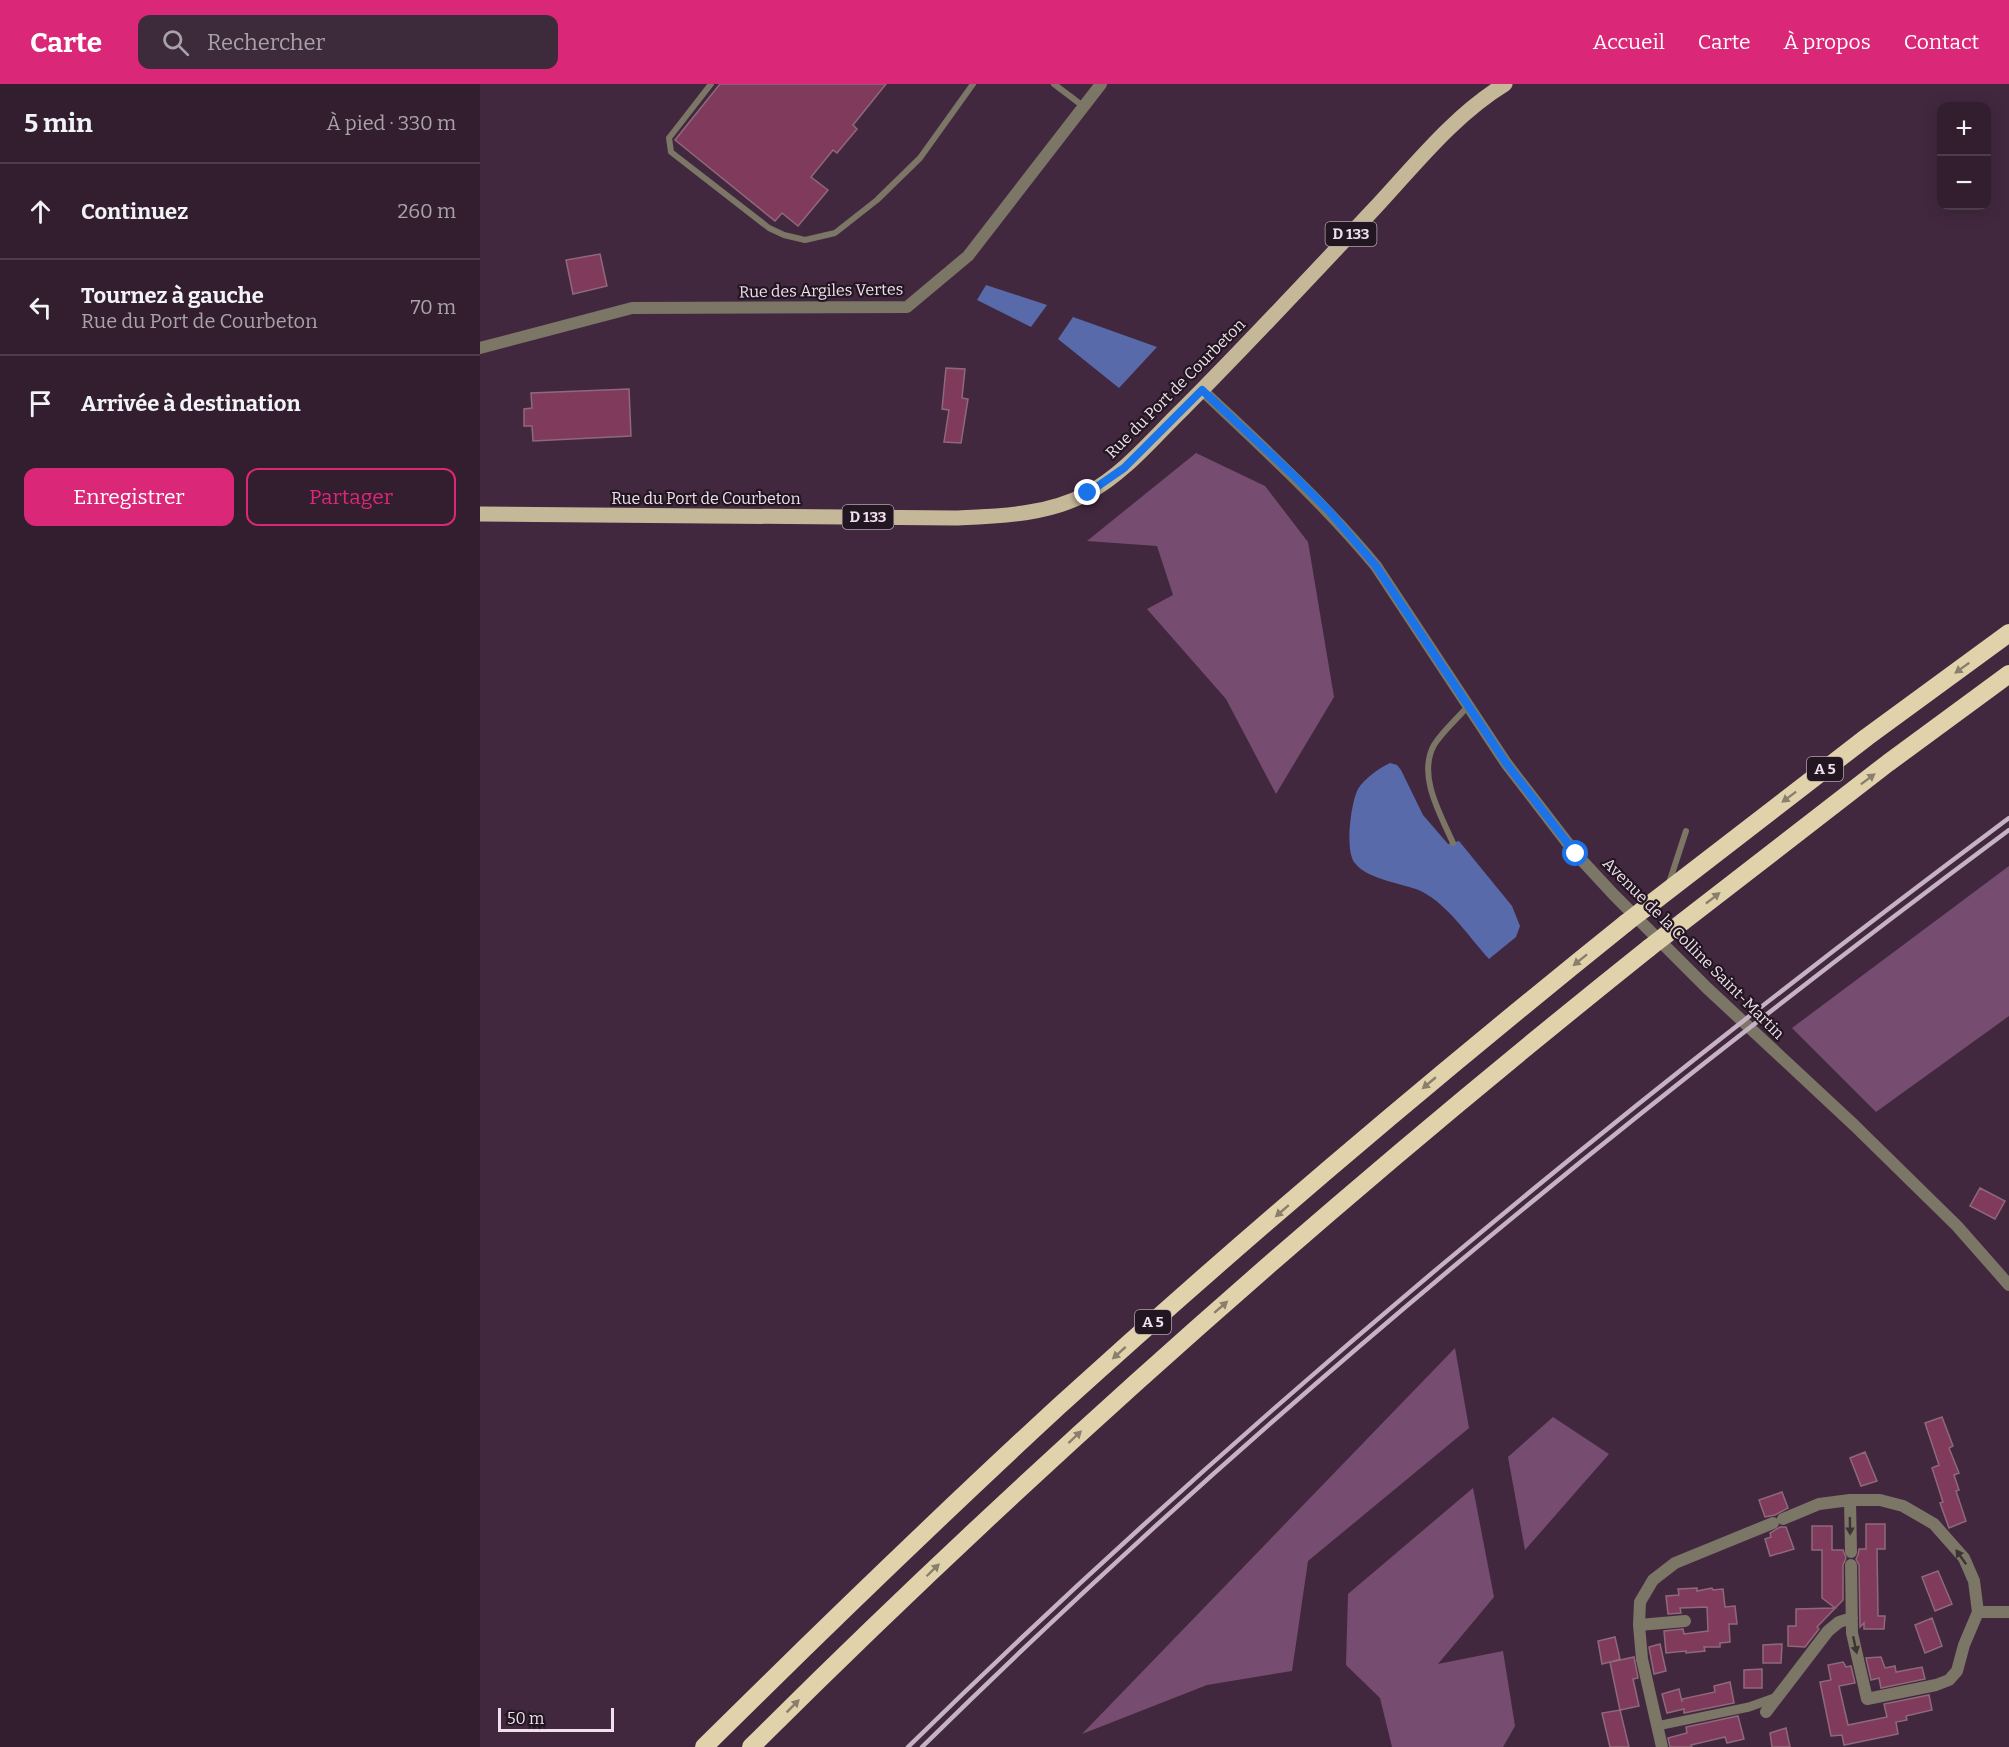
<!DOCTYPE html>
<html lang="fr">
<head>
<meta charset="utf-8">
<style>
  body { margin:0; font-family:Bitter,serif; background:#3d2b3b; color:#f1f3f6 }
  .controls { position:absolute; right:18px; top:18px; display:grid; overflow:hidden; border-radius:12px; box-shadow:0 3px 15px #0003 }
  .controls button { width:54px; height:54px; display:grid; place-items:center; padding:0; border:0; border-bottom:2px solid #4d3c4b; background:#321e2f; color:#f1f3f6; font:30px sans-serif }
  .scale { position:absolute; left:18px; bottom:15px; width:116px; box-sizing:border-box; padding-left:6px; border:3px solid #f0dfed; border-top:0; font-size:16px; line-height:21px; white-space:nowrap; color:#f0dfed; -webkit-text-stroke:4px #221620; paint-order:stroke }
  .stop { position:absolute; width:18px; height:18px; margin:-14px; border:4px solid #1a73e8; border-radius:50%; background:#fff }
  .stop.end { background:#1a73e8; border-color:#fff; box-shadow:0 2px 6px #0008 }
  .list { margin:0; padding:0; list-style:none }
  h2 { display:flex; justify-content:space-between; align-items:center; height:78px; margin:0; padding:0 24px; font-size:26px }
  h2 small { font-size:20px; font-weight:400; color:#a8a2aa }
  .list li { display:grid; grid-template-columns:39px 1fr auto; gap:18px; align-items:center; box-sizing:border-box; height:96px; padding:0 24px; border-top:2px solid #4d3c4b }
  .list b { display:block; font-size:22px; white-space:nowrap }
  .list p { margin:0; font-size:20px; white-space:nowrap; color:#a8a2aa }
  .list em { font-size:20px; font-style:normal; color:#a8a2aa }
  .actions { display:flex; gap:12px; padding:18px 24px }
  .actions a { flex:1; padding:14px 0; border:2px solid #db2777; border-radius:12px; text-align:center; font-size:21px; color:#db2777 }
  .actions .main { background:#db2777; color:#fff }
  .icon { flex:none; width:33px; height:33px; fill:none; stroke:currentColor; stroke-width:2; stroke-linecap:round; stroke-linejoin:round }
  .map { position:relative; flex:none; width:1529px; height:1663px; overflow:hidden }
  header { display:flex; align-items:center; gap:36px; box-sizing:border-box; height:84px; padding:0 30px; background:#db2777; color:#fff }
  header strong { font-size:28px }
  nav { display:flex; gap:33px; margin-inline-start:auto; font-size:21px }
  .search { width:420px; height:54px; background:#3d2b3b; display:flex; align-items:center; gap:15px; box-sizing:border-box; padding:0 21px; border-radius:12px; color:#a8a2aa; font-size:22px }
  main { display:flex }
  aside { flex:1; background:#321e2f }
  .map>svg:first-child { display:block }
  .green { fill:#764d70 }
  .water { fill:#596aaa }
  .building { fill:#7f3a5c; stroke:#8f6979; stroke-width:1.5 }
  .lines { fill:none; stroke-linecap:round; stroke-linejoin:round }
  .service { stroke:#7b7666; stroke-width:6 }
  .pedestrian { stroke:#7b7666; stroke-width:9 }
  .minor { stroke:#7b7666; stroke-width:12 }
  .tertiary { stroke:#7b7666; stroke-width:12 }
  .primary { stroke:#c4b898; stroke-width:15 }
  .motorway { stroke:#e0d3ab; stroke-width:18 }
  .rail { stroke:#c5b2c2; stroke-width:4.5 }
  .motorway-bridge { stroke:#e0d3ab; stroke-width:18 }
  .oneway { fill:#8a7e6c }
  .oneway2 { fill:#3d3335 }
  .route { stroke:#1a73e8; stroke-width:8 }
  .labels { text-anchor:middle; stroke-width:4.5; stroke-linejoin:round; paint-order:stroke }
  .shield { fill:#221620; stroke:#b2a3b0; stroke-width:1.5 }
  .shield-label { font-size:15px; font-weight:bold; fill:#f0dfed }
  .street-label { font-size:16px; fill:#f0dfed; stroke:#221620 }
</style>
</head>
<body>
<header>
<strong>Carte</strong>
<div class="search"><svg class="icon" aria-label="search" viewBox="0 0 24 24"><circle cx="10" cy="10" r="6"/><path d="M15 15l6 6"/></svg>Rechercher</div>
<nav><a>Accueil</a><a>Carte</a><a>À propos</a><a>Contact</a></nav>
</header>
<main>
<aside>
<h2>5 min<small>À pied · 330 m</small></h2>
<ul class="list">
<li><svg class="icon" aria-label="ahead" viewBox="0 0 24 24"><path d="M12 20V5M6 11l6-6 6 6"/></svg><div><b>Continuez</b></div><em>260 m</em></li>
<li><svg class="icon" aria-label="left" viewBox="0 0 24 24"><path d="M17 20v-9H6M10 6l-5 5 5 5"/></svg><div><b>Tournez à gauche</b><p>Rue du Port de Courbeton</p></div><em>70 m</em></li>
<li><svg class="icon" aria-label="arrive" viewBox="0 0 24 24"><path d="M6 21V4h12l-3 4 3 4H6"/></svg><div><b>Arrivée à destination</b></div></li>
</ul>
<div class="actions"><a class="main">Enregistrer</a><a>Partager</a></div>
</aside>
<div class="map">
<svg width="1529" height="1663" viewBox="0 0 1529 1663">
  <rect width="100%" height="100%" fill="#42283f"/>
  <path class="green" d="M716,369L785,402L828,458L854,613L796,710L746,615L667,525L693,511L677,462L607,457Z
    M1529,782V932L1396,1028L1312,944Z
    M975,1264L989,1344L828,1477L812,1587L727,1601L602,1650Z
    M1073,1333L1129,1370L1045,1466L1028,1373Z
    M993,1404L1014,1513L958,1580L1023,1567L1035,1642L1023,1663H912L900,1614L866,1581L868,1510Z"/>
  <path class="water" d="M506,201L567,221L551,243L497,216Z
    M593,233L677,263L639,304L578,255Z
    M910,679L917,681L921,686L943,731L968,760L979,757L1032,822L1040,842L1036,853L1009,875C988,852 965,816 936,805C918,799 885,794 874,778C865,764 871,719 878,705C884,695 899,684 910,679Z"/>
  <path class="building" d="M240,0H406L373,41L377,45L357,69L353,66L331,93L348,106L318,142L302,129L295,137L195,56Z
    M120,170L127,202L93,210L86,176Z
    M466,284L485,285L482,314L488,315L481,359L464,358L469,326L462,325Z
    M149,305L151,352L53,357L52,342H44V325L52,324L51,309Z
    M1500,1104L1525,1117L1515,1135L1490,1122Z
    M1462,1333L1473,1362L1469,1364L1479,1389L1474,1391L1479,1406L1476,1407L1486,1437L1469,1444L1460,1419L1463,1418L1452,1384L1459,1381L1445,1339Z
    M1385,1368L1397,1397L1381,1402L1370,1374Z
    M1302,1408L1308,1424L1295,1431L1285,1433L1279,1416Z
    M1386,1440H1405V1465H1397L1398,1532H1405L1404,1545H1384V1539L1380,1543L1379,1481L1376,1475L1378,1471L1379,1465H1386Z
    M1332,1442H1352V1466H1363L1366,1474L1363,1481V1516L1337,1543L1339,1545L1325,1563L1308,1562V1542H1316V1525L1355,1524L1342,1514V1466H1332Z
    M1300,1443H1306L1314,1465L1290,1472L1285,1455L1291,1453L1290,1449Z
    M1458,1487L1472,1520L1455,1527L1442,1493Z
    M1217,1504V1507L1232,1504L1233,1506L1243,1505L1245,1523L1255,1522L1257,1540H1249L1250,1558L1240,1559V1563H1224L1225,1567L1206,1569V1567L1186,1569L1184,1547L1203,1545L1204,1550L1228,1547L1227,1523L1200,1524L1201,1529L1188,1530L1186,1512L1199,1511L1198,1505Z
    M1452,1534L1462,1562L1445,1569L1435,1541Z
    M1135,1553L1140,1575L1131,1578L1154,1573L1158,1594L1153,1595L1159,1622L1140,1626L1130,1578L1122,1580L1118,1557Z
    M1180,1560L1186,1587L1174,1590L1169,1563Z
    M1302,1560L1301,1579H1283V1561Z
    M1401,1573L1405,1584L1415,1582L1416,1588L1442,1583L1445,1595L1401,1604L1399,1594L1391,1596L1386,1574Z
    M1363,1578L1366,1583L1371,1582L1375,1599L1359,1602L1368,1641L1407,1633L1404,1620L1449,1611L1452,1626L1426,1632L1427,1636L1416,1638L1418,1650L1364,1661L1362,1651L1351,1652L1340,1598L1351,1596L1348,1581Z
    M1282,1585V1604H1264V1586Z
    M1250,1598L1254,1619L1204,1629V1625L1187,1629L1182,1610L1199,1605L1202,1618V1615L1235,1608L1234,1602Z
    M1140,1626L1149,1663H1130L1122,1629Z
    M1258,1632L1264,1655L1247,1659L1245,1653L1211,1661L1212,1663H1190L1188,1654L1207,1649L1206,1643Z
    M1306,1644L1310,1663H1292L1290,1649Z"/>
  <g class="lines">
    <path class="service" d="M231,0L189,54L191,68L289,144L304,151L325,156L355,149L397,116L440,74L493,0
      M574,0L603,22
      M973,759C961,731 937,692 954,661C963,647 977,635 988,622
      M1189,799L1206,747"/>
    <path class="pedestrian" d="M1177,1642L1269,1623L1297,1613"/>
    <path class="minor" d="M0,264L152,224L427,223L488,172L621,0
      M1370,1416L1371,1468
      M1303,1435L1339,1420L1370,1416H1400L1423,1422L1454,1440L1484,1474L1494,1497L1498,1528L1484,1561L1477,1587L1469,1596L1456,1601L1387,1615L1372,1549L1371,1481
      M1498,1528H1529
      M1159,1541L1205,1537
      M1286,1628L1348,1547L1359,1538L1372,1534
      M1182,1663L1162,1575L1159,1541L1160,1518L1173,1496L1195,1479L1293,1439"/>
    <path class="tertiary" d="M722,306C782,363 843,418 896,482L1026,679L1096,770L1134,811L1227,904L1374,1041L1477,1142L1529,1201"/>
    <path class="primary" d="M0,430L475,434C520,432 568,431 608,409C645,389 673,354 703,325C768,260 831,192 894,125C935,81 974,31 1025,0"/>
    <path class="motorway" d="M1164,825L1387,653L1529,549
      M1187,850L1408,679L1529,590
      M224,1663C340,1548 458,1434 578,1323C762,1156 952,995 1146,839
      M271,1663C555,1380 856,1114 1169,864"/>
    <path class="rail" d="M428,1663C771,1327 1144,1021 1529,734
      M442,1663C780,1330 1149,1029 1529,746"/>
    <path class="motorway-bridge" d="M1146,839L1164,825
      M1169,864L1187,850"/>
  </g>
  <defs><path id="oneway-solid" d="M-6-.8H1V-3.2L6.5 0L1 3.2V.8H-6Z" transform="scale(1.5)"/></defs>
  <g class="oneway">
    <use href="#oneway-solid" transform="translate(1482 584) rotate(144)"/>
    <use href="#oneway-solid" transform="translate(1388 695) rotate(-37)"/>
    <use href="#oneway-solid" transform="translate(1309 713) rotate(143)"/>
    <use href="#oneway-solid" transform="translate(1233 814) rotate(-38)"/>
    <use href="#oneway-solid" transform="translate(1100 876) rotate(141)"/>
    <use href="#oneway-solid" transform="translate(949 999) rotate(140)"/>
    <use href="#oneway-solid" transform="translate(802 1127) rotate(139)"/>
    <use href="#oneway-solid" transform="translate(741 1223) rotate(-41)"/>
    <use href="#oneway-solid" transform="translate(639 1269) rotate(138)"/>
    <use href="#oneway-solid" transform="translate(595 1353) rotate(-43)"/>
    <use href="#oneway-solid" transform="translate(453 1486) rotate(-44)"/>
    <use href="#oneway-solid" transform="translate(313 1622) rotate(-45)"/>
  </g>
  <g class="oneway2">
    <use href="#oneway-solid" transform="translate(1370 1442) rotate(89)"/>
    <use href="#oneway-solid" transform="translate(1481 1473) rotate(-125)"/>
    <use href="#oneway-solid" transform="translate(1375 1561) rotate(78)"/>
  </g>
  <g class="lines">
    <path class="route" d="M608,409L644,384L722,306L813,391L848,426L896,482L1026,679L1096,770"/>
  </g>
  <g class="labels">
    <g class="shield">
      <rect x="845.5" y="138" width="51" height="24" rx="4.5"/>
      <rect x="362.5" y="421" width="51" height="24" rx="4.5"/>
      <rect x="1327" y="673" width="36" height="24" rx="4.5"/>
      <rect x="655" y="1226" width="36" height="24" rx="4.5"/>
    </g>
    <g class="shield-label">
      <text x="871" y="155">D 133</text>
      <text x="388" y="438">D 133</text>
      <text x="1345" y="690">A 5</text>
      <text x="673" y="1243">A 5</text>
    </g>
    <g class="street-label">
      <text transform="translate(341 206) rotate(-1)" y="6">Rue des Argiles Vertes</text>
      <text transform="translate(695 304) rotate(-45)" y="6">Rue du Port de Courbeton</text>
      <text x="226" y="420">Rue du Port de Courbeton</text>
      <text transform="translate(1214 864) rotate(45)" y="6">Avenue de la Colline Saint-Martin</text>
    </g>
  </g>
</svg>
<div class="controls">
<button>+</button>
<button>−</button>
</div>
<div class="scale">50 m</div>
<div class="stop" style="left:1096px;top:770px"></div>
<div class="stop end" style="left:608px;top:409px"></div>
</div>
</main>
</body>
</html>
